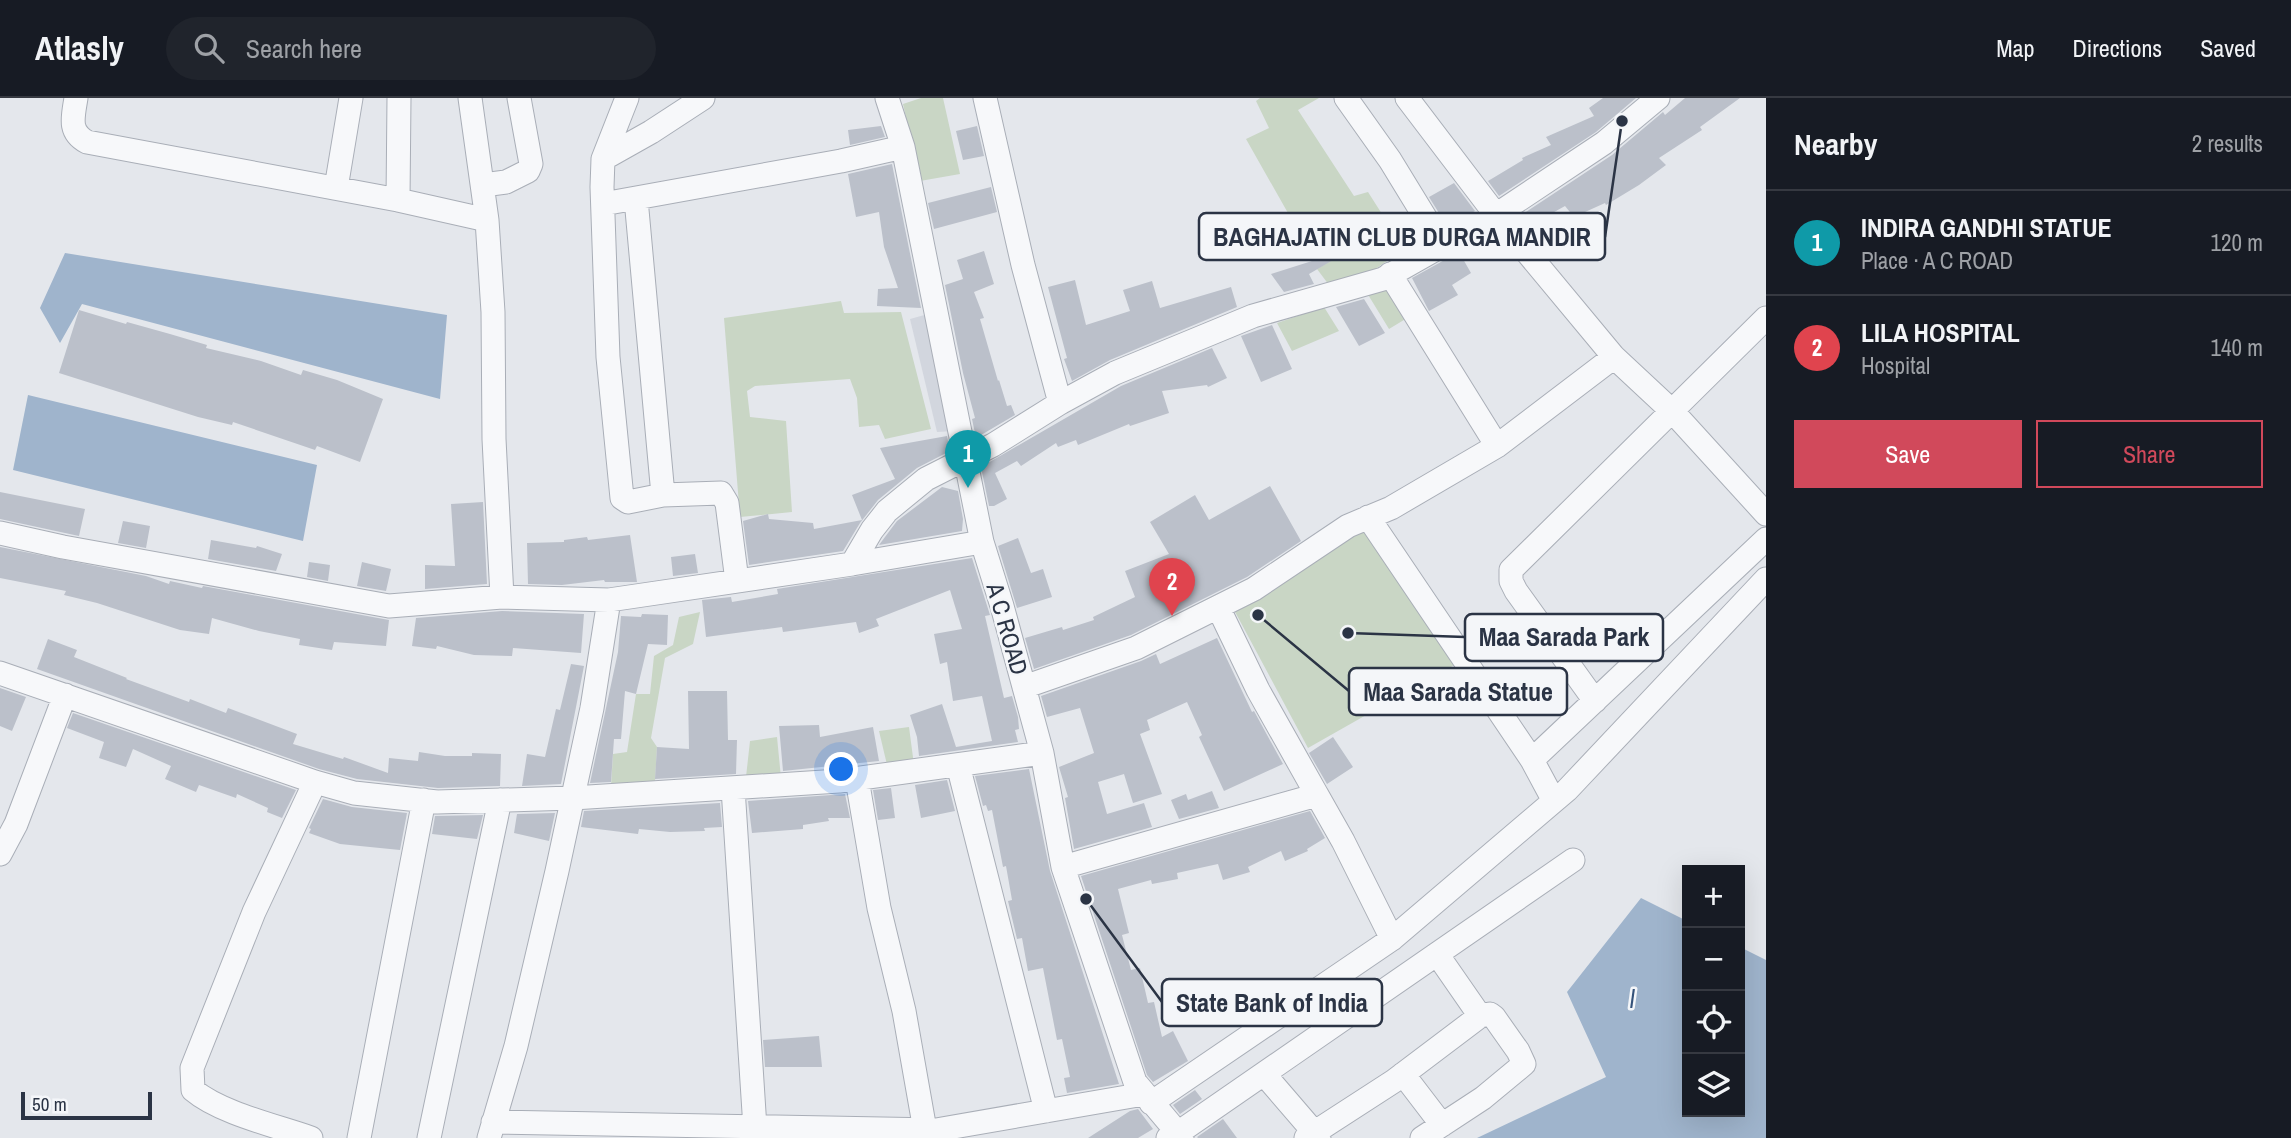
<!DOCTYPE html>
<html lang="en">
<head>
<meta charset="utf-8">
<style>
  body { margin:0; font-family:"Archivo Narrow",sans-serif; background:#20242c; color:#f1f3f6 }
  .controls { position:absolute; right:21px; bottom:21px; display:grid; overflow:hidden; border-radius:0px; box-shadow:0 7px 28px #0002 }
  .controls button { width:63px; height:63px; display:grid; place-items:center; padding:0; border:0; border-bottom:2px solid #363941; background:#171b24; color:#f1f3f6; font:35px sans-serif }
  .scale { position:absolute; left:21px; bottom:18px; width:131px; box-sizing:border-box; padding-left:7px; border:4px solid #2b3445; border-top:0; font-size:19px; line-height:24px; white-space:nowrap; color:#2b3445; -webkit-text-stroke:5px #f4f6f9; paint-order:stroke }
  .you { position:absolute; left:842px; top:672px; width:24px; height:24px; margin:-18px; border:5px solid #fff; border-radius:50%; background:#1a73e8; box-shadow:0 0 0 10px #1a73e833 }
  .badge { display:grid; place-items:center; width:46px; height:46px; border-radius:50%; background:#d1495b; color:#fff; font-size:23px; font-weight:700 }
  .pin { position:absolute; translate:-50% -58px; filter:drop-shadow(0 2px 4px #0008) }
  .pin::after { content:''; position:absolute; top:37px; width:24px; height:21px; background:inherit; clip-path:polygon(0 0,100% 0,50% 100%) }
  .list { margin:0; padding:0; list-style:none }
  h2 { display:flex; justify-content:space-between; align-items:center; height:91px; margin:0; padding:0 28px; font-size:30px }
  h2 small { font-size:23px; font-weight:400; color:#9ea1a6 }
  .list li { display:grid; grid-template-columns:46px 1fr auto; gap:21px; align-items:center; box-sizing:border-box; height:105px; padding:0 28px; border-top:2px solid #363941 }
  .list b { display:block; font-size:26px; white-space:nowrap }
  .list p { margin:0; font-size:23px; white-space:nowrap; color:#9ea1a6 }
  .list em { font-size:23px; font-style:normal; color:#9ea1a6 }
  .actions { display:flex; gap:14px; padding:21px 28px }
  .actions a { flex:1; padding:16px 0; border:2px solid #d1495b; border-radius:0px; text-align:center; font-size:24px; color:#d1495b }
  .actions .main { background:#d1495b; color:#fff }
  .icon { flex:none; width:38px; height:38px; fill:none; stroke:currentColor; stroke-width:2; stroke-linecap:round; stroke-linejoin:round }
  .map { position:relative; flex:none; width:1766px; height:1040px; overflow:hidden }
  header { display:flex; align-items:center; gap:42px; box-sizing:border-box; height:98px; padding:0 35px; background:#171b24; border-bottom:2px solid #363941 }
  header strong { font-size:33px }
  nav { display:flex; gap:38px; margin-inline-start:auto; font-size:24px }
  .search { width:490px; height:63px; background:#20242c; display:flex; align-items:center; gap:18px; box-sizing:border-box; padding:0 24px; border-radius:38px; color:#9ea1a6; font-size:26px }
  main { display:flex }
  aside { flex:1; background:#171b24 }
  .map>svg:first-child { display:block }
  .built { fill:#d2d6de }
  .green { fill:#c9d6c5 }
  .water { fill:#9fb4cc }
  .building { fill:#bbc0ca }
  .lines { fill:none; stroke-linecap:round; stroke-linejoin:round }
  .minor-casing { stroke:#a9aeb7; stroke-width:25 }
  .minor { stroke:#f7f8fa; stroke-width:23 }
  .labels { text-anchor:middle; stroke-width:5; stroke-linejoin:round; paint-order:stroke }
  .street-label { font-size:24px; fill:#2b3445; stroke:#f4f6f9 }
  .water-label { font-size:26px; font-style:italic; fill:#34527a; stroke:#f4f6f9 }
  .leader { fill:none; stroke:#2b3445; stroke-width:2.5 }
  .callout-dot { fill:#2b3445; stroke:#f4f6f9; stroke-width:2.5 }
  .callout { fill:#f4f6f9; stroke:#2b3445; stroke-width:2.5 }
  .callout-label { font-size:26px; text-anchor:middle; font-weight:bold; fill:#2b3445 }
</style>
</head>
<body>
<header>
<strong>Atlasly</strong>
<div class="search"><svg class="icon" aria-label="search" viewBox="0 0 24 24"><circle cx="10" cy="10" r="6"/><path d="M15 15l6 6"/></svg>Search here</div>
<nav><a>Map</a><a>Directions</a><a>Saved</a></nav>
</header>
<main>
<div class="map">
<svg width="1766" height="1040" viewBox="0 0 1766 1040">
  <rect width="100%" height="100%" fill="#e4e7ec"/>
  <path class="built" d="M928,216L954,333L937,334L910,221Z"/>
  <path class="green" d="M921,0H943L960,76L920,83L903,6Z
    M1260,0H1319L1298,12L1354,98L1368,94L1389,127L1372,135L1387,163L1368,176L1329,187L1317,171L1339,158L1322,140L1298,145L1291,135L1297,131L1246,41L1269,30L1256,3Z
    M1404,176L1422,211L1389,231L1367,195Z
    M841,203L844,215L901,214L931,331L885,341L879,327L859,329L857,300L850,281L755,288L747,293L750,319L786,323L792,414L740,419L724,220Z
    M1324,209L1339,233L1292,253L1277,225Z
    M1376,422L1465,561L1308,650L1233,510Z
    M700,514L693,546L665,560L651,640L657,649L655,684L611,688L613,656L627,654L636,596H650L654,558L673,547L679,519Z
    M909,629L914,667L888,671L879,633Z
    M777,639L781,680L746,679L750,643Z"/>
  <path class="water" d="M65,155L447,217L440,301L82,206L60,245L40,210Z
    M28,297L317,367L303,443L13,372Z
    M1641,800L1687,823V1014H1740V849L1766,862V1040H1477L1606,979L1567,894Z"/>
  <path class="building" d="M1603,0H1636L1596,34L1499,98L1488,83L1523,62L1522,60L1551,47L1546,39L1594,18L1589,10Z
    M1685,0H1740L1700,29L1702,32L1659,60L1666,67L1639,87L1606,107L1605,105L1574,119L1565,108L1538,123L1539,126L1527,133L1517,120L1612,57L1663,14L1665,17Z
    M881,28L885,39L850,47L848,32Z
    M977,28L984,58L963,62L956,33Z
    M892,66L921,210L877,208L878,191L898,190L884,149L879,114L856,119L848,76Z
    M1454,85L1475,113L1447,128L1429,99Z
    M991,89L997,114L934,131L928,105Z
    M1405,114L1423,142L1392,159L1379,138L1402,126L1396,117Z
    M1322,140L1340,158L1309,176L1314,186L1284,194L1271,176L1312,163L1303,150Z
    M984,153L994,186L974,194L984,220L980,221L998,283L999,282L1007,308L1011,307L1015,317L976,340L972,321L975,320L963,275L945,187L963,181L957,162Z
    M1459,154L1471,175L1452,187L1458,197L1429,213L1412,180Z
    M1075,182L1086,227L1130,213L1123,192L1152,183L1160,210L1231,189L1237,209L1110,262L1072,283L1064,261L1067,260L1048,189Z
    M1364,201L1385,235L1359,248L1336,209Z
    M79,212L126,226L127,224L170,236L207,247L206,250L261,263L301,277L303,272L337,282L383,301L360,364L317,348L315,352L233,324L232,327L198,319L59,275Z
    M1272,227L1292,271L1261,284L1241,238Z
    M1212,250L1227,280L1208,289L1207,287L1162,293L1169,315L1130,328L1129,326L1078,347L1076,342L1058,349L1056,345L1021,368L1017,363L995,375L1007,401L994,408H989L981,369L1121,288Z
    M947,338L950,353L917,370L878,402L860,425L843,453L749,467L743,423L768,416L769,421L813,425L814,431L862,422L852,397L895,381L880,350Z
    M1270,388L1301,443L1247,479L1131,537L1034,571L1025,540L1062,529L1063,532L1094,522L1093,519L1135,499L1125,473L1169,456L1150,424L1195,397L1209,422Z
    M942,389L958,393L963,421L962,433L879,447L897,423Z
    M0,394L85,411L79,438L0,421Z
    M483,404L487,486L425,491V467L455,468L451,406Z
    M123,423L150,428L146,450L118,445Z
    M630,437L637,484H605L604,482L562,487L528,486L527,445L564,444V442L587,439L588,442Z
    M1018,440L1031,475L1043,471L1052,499L1017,510L998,448Z
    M211,442L256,450L257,448L282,456L276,473L208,461Z
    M0,449L146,478L169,486L170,483L202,490L203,488L389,522L386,548L334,544L332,552L299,547L300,541L259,533L212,520L209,536L180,532L97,505L64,497L66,493L0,480Z
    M695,456L698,475L673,478L671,459Z
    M972,460L990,517L985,518L1004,600L1012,598L1018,619L1019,631L1015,632L1018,644L919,658L917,639L910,617L942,606L956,649L992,643L982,598L953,603L947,564L940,566L934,536L962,531L950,492L876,521L879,528L859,535L856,524L783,534L782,529L706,539L702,502L731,499L732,504L778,496L777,491Z
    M309,464L330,467L328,483L307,479Z
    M362,464L391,471L386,493L357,488Z
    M502,513L584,516L581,555L513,550L512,558L474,557L437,548L436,551L412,548L416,520Z
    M642,516L668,517L667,547L648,546L636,596L625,593L621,641H614L611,684L590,685L618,554L621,518L641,519Z
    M1217,540L1252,614L1254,613L1283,666L1224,693L1199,639L1202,637L1187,604L1147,622L1150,632L1140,636L1162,696L1133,705L1124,676L1098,684L1107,716L1144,705L1152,729L1074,751L1065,700L1068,699L1059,669L1094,655L1080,610L1047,619L1041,598L1141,563L1156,556L1160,566Z
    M48,541L77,552L74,559L127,580L126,581L189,604L190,601L226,615L228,610L297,636L293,646L343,661L344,659L388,675L389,660L418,663L419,654L445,658H472V655L501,656L500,688L438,690L357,681L319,671L37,571Z
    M571,566L584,568L561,686L522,688L527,656L545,659L556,611L560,612Z
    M0,590L26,599L12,633L0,628Z
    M688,593H727L728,642H737L736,676L655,681L657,649L689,651Z
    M73,615L296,692L282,720L267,714L268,710L237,696L236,700L199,687L196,694L165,681L171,668L133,651L126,669L99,660L104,644L67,630Z
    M819,627L820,639L873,629L879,663L783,673L779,628Z
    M1333,639L1353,669L1327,686L1309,655Z
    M1029,671L1050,773L1119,986L1067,995L1064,980L1070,979L1062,941L1057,942L1043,870L1028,873L1022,840L1017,841L1008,803L1012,802L1006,768L1003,769L992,712L988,713L986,707L983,708L975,678Z
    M947,682L955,713L921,720L915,687Z
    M891,690L895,720L878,722L873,692Z
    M1212,693L1219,710L1179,721L1171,702L1186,696L1188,702Z
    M845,696L850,720H828L829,723L803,727V731L752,735L748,703Z
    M323,701L352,709L407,715L400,752L340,746L309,735L311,731L309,730Z
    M720,705L722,729L704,730L705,733L670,734L639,731L638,736L581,729L584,713Z
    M1310,713L1325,740L1307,751L1308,753L1285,763L1281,753L1248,769L1250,774L1223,782L1218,766L1177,775L1178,781L1152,786L1151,782L1118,791L1129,835L1122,837L1131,872L1140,870L1148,905L1154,904L1162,939L1173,933L1188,963L1153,984L1147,977L1081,778Z
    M555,715L549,743L514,735L517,716Z
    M483,717L477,741L432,736L435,718Z
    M819,938L822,969H765L763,942Z
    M1195,992L1202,1001L1180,1016L1173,1007Z
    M1138,1011L1153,1031L1138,1040H1088L1130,1013Z
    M1223,1021L1237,1040H1198L1197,1039Z"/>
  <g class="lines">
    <g class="minor-casing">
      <path id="minor" d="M76,0C73,19 68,34 87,44L398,102L487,122L493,214L494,341L502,499
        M470,0L487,122
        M627,0L603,61L602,89L608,259L622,400L628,404L663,397
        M887,0L903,49L982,444L1002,508L1042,655L1063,769L1135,984L1182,1040
        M985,0L1023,167L1060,305
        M1346,0L1390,62L1442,147
        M1407,0L1496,117L1614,259L1673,314L1766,416
        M603,61L651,34L703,0
        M483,87L506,84L528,73L531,66L519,0
        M336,90L351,0
        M636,101L663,397L721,395L727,405L737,483
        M398,102L399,0
        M603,106L841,63L903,49
        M1390,176L1497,348
        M1368,419L1532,662
        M0,435L63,449L389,508L502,499L609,502L852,466L872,432L887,413L926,381L993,347L1060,305L1115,275L1253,218L1383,181L1496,117L1604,45L1658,0
        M852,466L982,444
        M0,575L315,684L354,695L437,704L573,700L839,683L1042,655
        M1024,589L1136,550L1254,491L1348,428L1391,410L1497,348L1614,259
        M1595,603L1516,493L1511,483V472L1766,220
        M958,667L1046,1013
        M857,681L879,810L904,913L925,1032
        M733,690L755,1030
        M1317,697L1343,743L1392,841
        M1554,703L1532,662L1766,441
        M0,756L16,726L65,597
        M1063,769L1317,697L1258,592L1218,509
        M1264,976L1319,1040
        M1403,976L1442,1027
        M1151,1005L1392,841L1554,703L1567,692L1766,481
        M493,1024L936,1032L1144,996
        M311,1040C277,1028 220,1015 193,992L192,970L254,814L315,684
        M359,1040L424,702
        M429,1040L500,702
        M489,1040L516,948L557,773L592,610L609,502
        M1168,1040L1178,1035L1573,762
        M1306,1040L1394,983L1480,918L1437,856
        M1422,1040L1483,1000L1524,966L1518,953L1494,919L1490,916L1480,918"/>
    </g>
    <use href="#minor" class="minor"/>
  </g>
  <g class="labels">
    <g class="street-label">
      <text transform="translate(1007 531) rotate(74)" y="8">A C ROAD</text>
    </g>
    <g class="water-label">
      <text x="1632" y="910">l</text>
    </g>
  </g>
  <path class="leader" d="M1622 23L1605 139M1348 535L1465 539M1258 517L1349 593M1086 801L1162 904"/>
  <g class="callout-dot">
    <circle cx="1622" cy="23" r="7"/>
    <circle cx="1348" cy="535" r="7"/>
    <circle cx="1258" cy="517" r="7"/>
    <circle cx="1086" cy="801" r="7"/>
  </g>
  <g class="callout">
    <rect x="1199" y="115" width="406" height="47" rx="7"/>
    <rect x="1465" y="516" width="198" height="47" rx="7"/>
    <rect x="1349" y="570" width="218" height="47" rx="7"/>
    <rect x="1162" y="881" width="220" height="47" rx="7"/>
  </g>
  <g class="callout-label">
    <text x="1402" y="148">BAGHAJATIN CLUB DURGA MANDIR</text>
    <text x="1564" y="548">Maa Sarada Park</text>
    <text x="1458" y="603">Maa Sarada Statue</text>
    <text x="1272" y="914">State Bank of India</text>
  </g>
</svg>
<div class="controls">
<button>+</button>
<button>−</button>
<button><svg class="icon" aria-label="locate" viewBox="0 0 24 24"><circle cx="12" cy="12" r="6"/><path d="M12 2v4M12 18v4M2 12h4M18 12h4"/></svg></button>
<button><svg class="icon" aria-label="layers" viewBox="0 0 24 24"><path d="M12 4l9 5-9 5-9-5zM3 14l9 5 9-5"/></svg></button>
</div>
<div class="scale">50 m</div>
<div class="you"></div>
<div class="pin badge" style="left:968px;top:390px;background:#0f9aa8">1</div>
<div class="pin badge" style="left:1172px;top:518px;background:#e0444e">2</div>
</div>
<aside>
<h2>Nearby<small>2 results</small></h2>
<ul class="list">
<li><span class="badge" style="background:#0f9aa8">1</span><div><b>INDIRA GANDHI STATUE</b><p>Place · A C ROAD</p></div><em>120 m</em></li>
<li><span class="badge" style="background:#e0444e">2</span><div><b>LILA HOSPITAL</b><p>Hospital</p></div><em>140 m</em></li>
</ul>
<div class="actions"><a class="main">Save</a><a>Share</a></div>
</aside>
</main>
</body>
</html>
